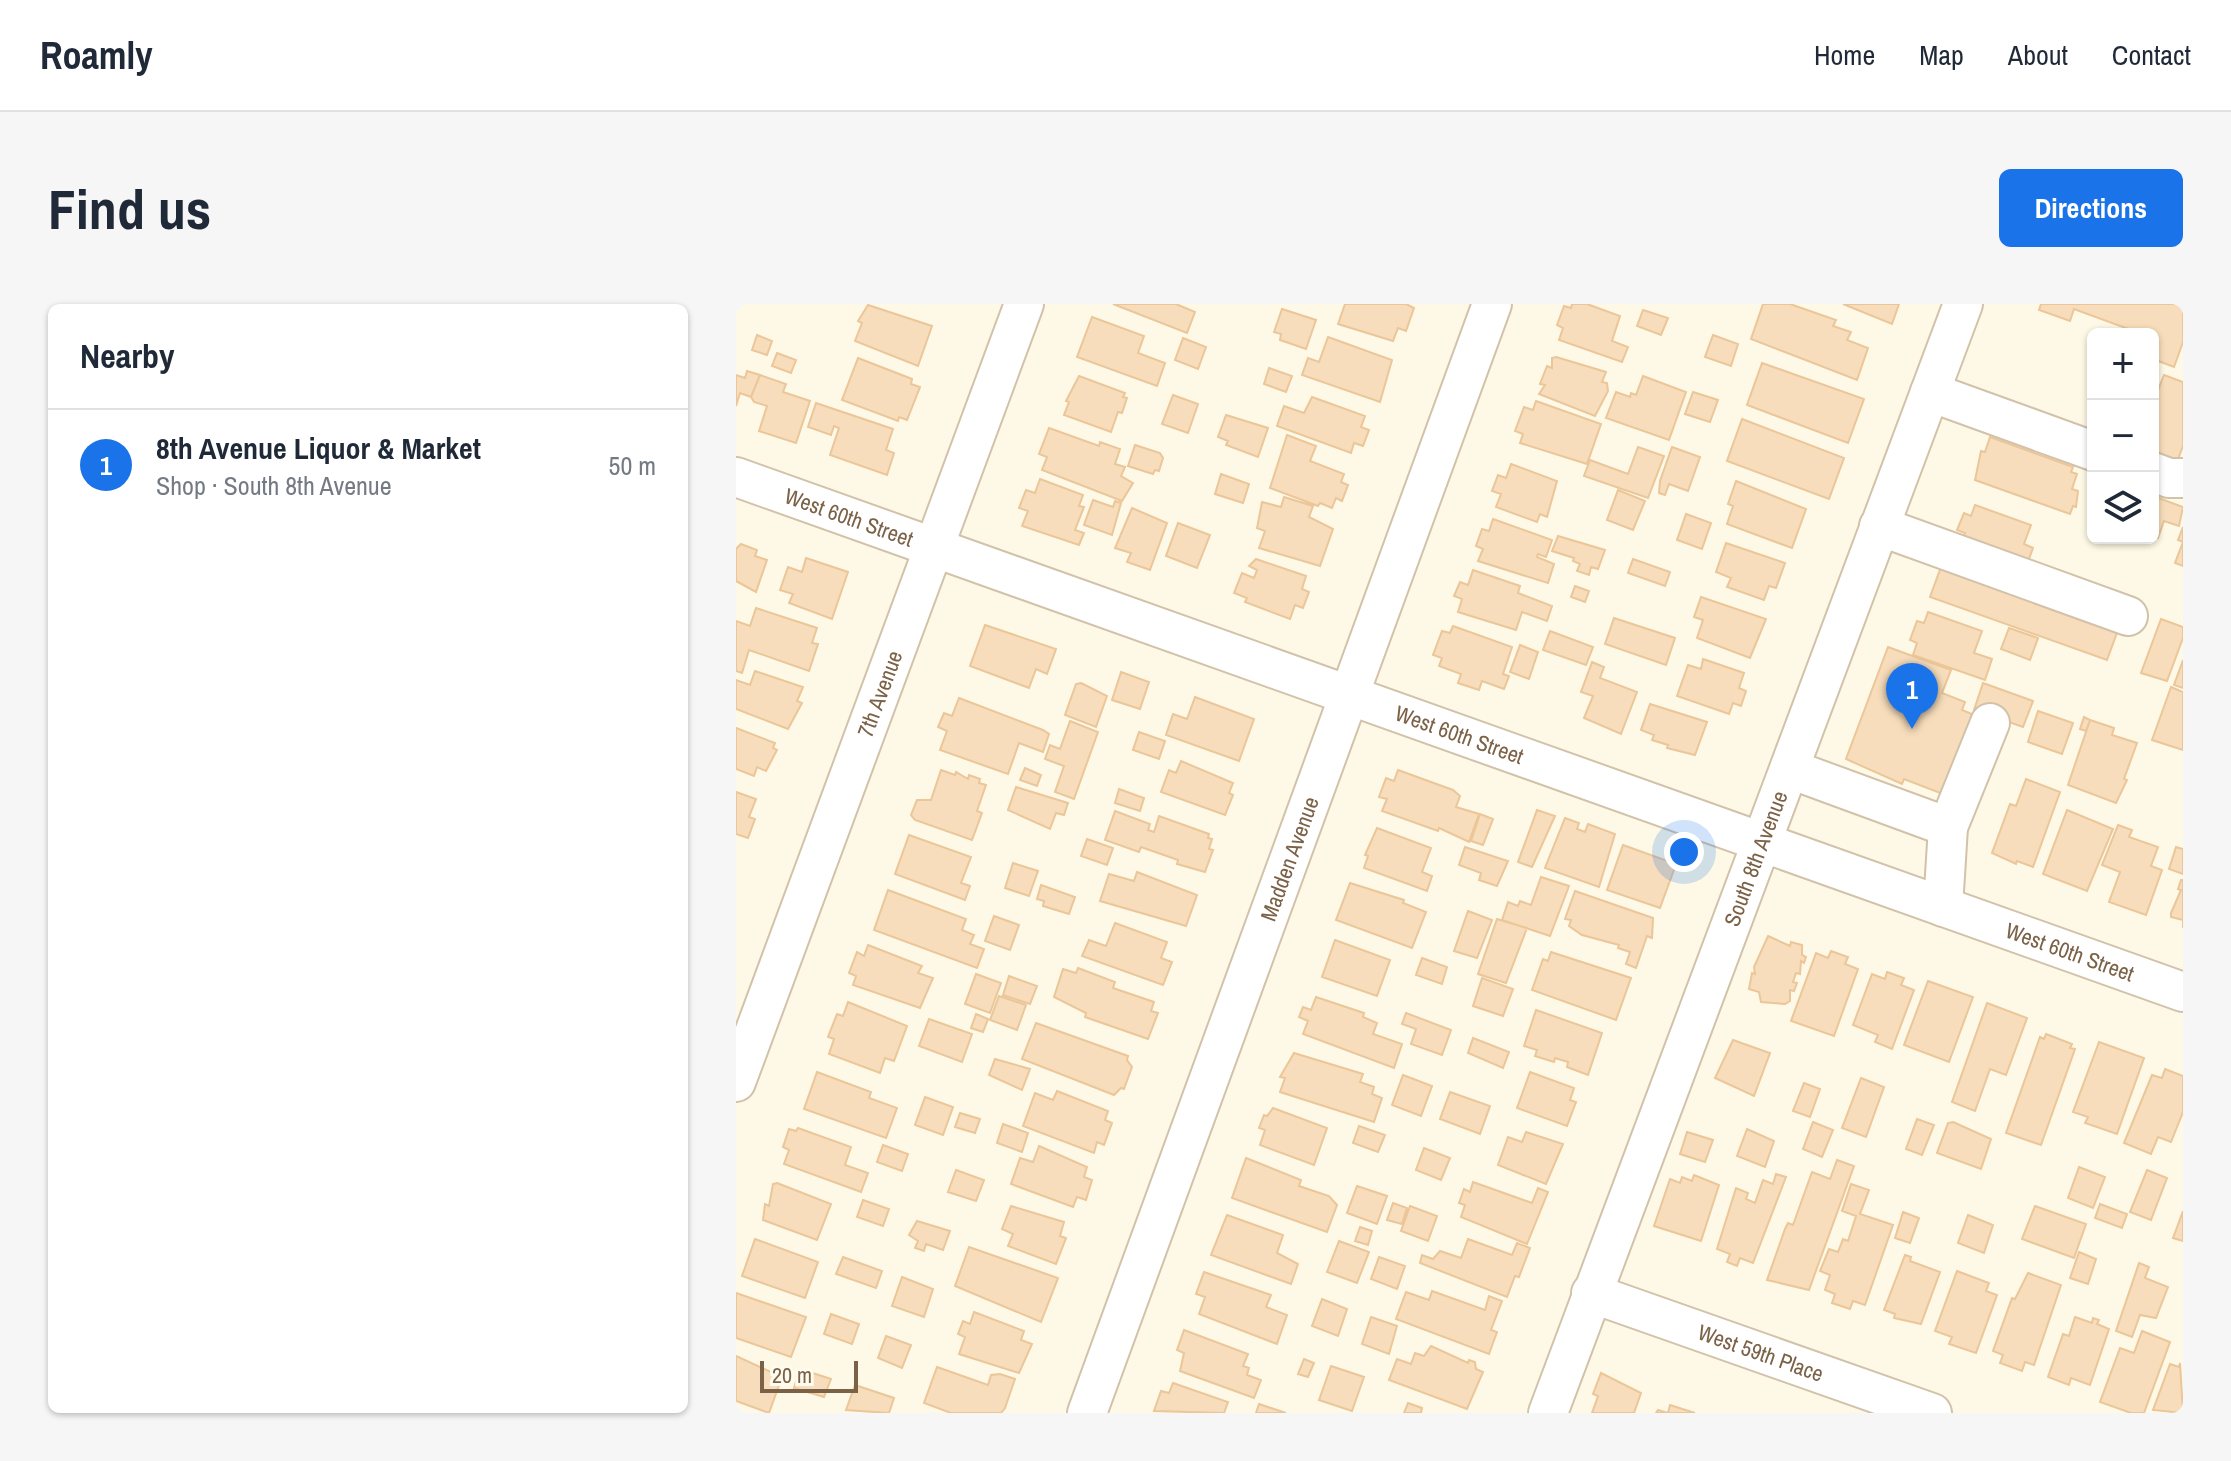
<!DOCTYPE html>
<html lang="en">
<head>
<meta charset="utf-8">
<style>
  body { margin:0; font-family:"Archivo Narrow",sans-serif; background:#f6f6f7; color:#1f2937 }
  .controls { position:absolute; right:24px; top:24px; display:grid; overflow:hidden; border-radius:12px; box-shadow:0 2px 6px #0004 }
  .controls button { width:72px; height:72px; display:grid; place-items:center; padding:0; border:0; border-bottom:2px solid #e0e1e3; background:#fff; color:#1f2937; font:40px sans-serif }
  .scale { position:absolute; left:24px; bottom:20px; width:98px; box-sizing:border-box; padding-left:8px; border:4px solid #7b6247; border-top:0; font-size:22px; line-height:28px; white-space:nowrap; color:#7b6247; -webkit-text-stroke:6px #fffbee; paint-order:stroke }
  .you { position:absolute; left:948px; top:548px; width:28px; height:28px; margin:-20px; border:6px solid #fff; border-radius:50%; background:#1a73e8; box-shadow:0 0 0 12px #1a73e833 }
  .badge { display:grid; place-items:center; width:52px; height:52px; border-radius:50%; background:#1a73e8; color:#fff; font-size:26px; font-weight:700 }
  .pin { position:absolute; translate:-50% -66px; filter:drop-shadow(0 2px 4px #0008) }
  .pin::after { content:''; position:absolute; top:42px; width:28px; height:24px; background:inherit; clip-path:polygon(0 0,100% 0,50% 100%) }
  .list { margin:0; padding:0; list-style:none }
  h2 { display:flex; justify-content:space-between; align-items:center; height:104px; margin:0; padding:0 32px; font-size:34px }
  h2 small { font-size:26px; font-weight:400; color:#747a83 }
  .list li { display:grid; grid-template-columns:52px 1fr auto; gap:24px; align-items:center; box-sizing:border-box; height:112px; padding:0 32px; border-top:2px solid #e0e1e3 }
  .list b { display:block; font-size:30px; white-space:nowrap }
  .list p { margin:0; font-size:26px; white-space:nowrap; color:#747a83 }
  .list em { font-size:26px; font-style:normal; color:#747a83 }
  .icon { flex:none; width:44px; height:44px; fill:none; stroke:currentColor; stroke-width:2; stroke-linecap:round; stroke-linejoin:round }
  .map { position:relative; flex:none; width:1447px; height:1109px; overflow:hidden; border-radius:12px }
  header { display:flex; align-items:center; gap:48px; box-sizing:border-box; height:112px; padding:0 40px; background:#fff; border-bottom:2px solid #e0e1e3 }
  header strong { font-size:38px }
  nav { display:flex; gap:44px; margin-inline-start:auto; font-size:28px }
  .intro { display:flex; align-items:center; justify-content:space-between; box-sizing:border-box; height:192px; padding:0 48px }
  h1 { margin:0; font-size:56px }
  .button { padding:20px 36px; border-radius:12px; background:#1a73e8; color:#fff; font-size:28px; font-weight:700 }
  main { display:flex; gap:48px; padding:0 48px }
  aside { flex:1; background:#fff; border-radius:12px; box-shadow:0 2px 6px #0004 }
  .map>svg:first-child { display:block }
  .building { fill:#f7ddbb; stroke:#ebc699; stroke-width:2 }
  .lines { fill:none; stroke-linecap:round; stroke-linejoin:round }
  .minor-casing { stroke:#d2c2aa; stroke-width:42 }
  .minor { stroke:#fff; stroke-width:38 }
  .labels { text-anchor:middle; stroke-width:8; stroke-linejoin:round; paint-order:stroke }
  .street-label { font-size:22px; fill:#7b6247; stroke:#fffbee }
</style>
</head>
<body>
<header>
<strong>Roamly</strong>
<nav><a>Home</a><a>Map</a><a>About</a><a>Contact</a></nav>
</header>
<div class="intro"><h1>Find us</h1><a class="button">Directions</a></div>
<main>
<aside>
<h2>Nearby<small></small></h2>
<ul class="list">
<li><span class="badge">1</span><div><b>8th Avenue Liquor &amp; Market</b><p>Shop · South 8th Avenue</p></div><em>50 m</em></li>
</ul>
</aside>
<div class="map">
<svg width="1447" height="1109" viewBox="0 0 1447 1109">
  <rect width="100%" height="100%" fill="#fef9e6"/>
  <path class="building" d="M377,0H440L459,8L451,29Z
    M609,0H670L678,4L670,27L662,24L657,37L602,20Z
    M836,0H851L884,12L876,37L892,43L886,58L823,36L827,24L821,21L828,2L835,4Z
    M1027,0H1054L1100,16L1097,22L1115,28L1111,36L1132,44L1121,76L1015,35Z
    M1107,0H1163L1156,20Z
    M1305,0H1447V38L1438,63L1417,55V30H1397L1398,27L1338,5L1334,17L1303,6Z
    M132,1L196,22L182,62L119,37L126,19L122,17Z
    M546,5L580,16L570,45L544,36L545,30L538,28Z
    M907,6L932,14L925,31L901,22Z
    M356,13L408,32L402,49L429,59L421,82L341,53Z
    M21,31L36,37L31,51L16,46Z
    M977,31L1002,40L995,62L969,53Z
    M592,33L656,56L644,98L566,71L572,54L583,58Z
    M447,34L470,43L462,65L439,56Z
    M41,49L60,56L55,69L36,62Z
    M820,53L870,68L866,78L871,79L872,87L859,112L803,90L809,81L804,80L811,62L816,64V54Z
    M122,54L176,75L175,80L184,83L171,116L163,113L162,117L106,96Z
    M1026,59L1128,95L1112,139L1011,101Z
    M533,64L556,72L550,88L528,80Z
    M11,67L24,71L15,93L4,89L0,102V71L9,74Z
    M24,71L50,80L47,88L74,97L60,139L23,127L31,102L18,98L15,93Z
    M1428,71L1447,78V142L1439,163L1417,155V99Z
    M343,72L389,89L387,93L391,94L386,109L382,108L375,128L328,111L333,98L330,97Z
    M907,72L950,88L933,136L870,114L880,88L894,93L895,89L900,91Z
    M957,88L982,96L974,118L949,110Z
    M437,91L462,100L452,129L426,120Z
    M576,93L629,112L625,123L633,126L627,142L618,139L615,149L541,122L548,102L568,109Z
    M800,97L865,120L851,160L784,139L787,130L779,127L788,103L797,106Z
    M80,99L157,125L150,146L158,149L151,171L94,151L103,124L98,122L95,131L72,123Z
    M490,111L532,124L522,153L490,141L492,137L482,133Z
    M1006,115L1108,154L1093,195L991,157Z
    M313,124L363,142L364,138L384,145L379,160L389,163L385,172L397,179L386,197L306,166L311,153L303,150Z
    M551,131L580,142L574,157L608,170L605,178L612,181L606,197L600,194L596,204L584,199L582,202L534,184Z
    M1254,133L1337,163L1335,168L1341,170L1336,185L1342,187L1340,203L1337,202L1334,210L1239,176L1245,147L1249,148Z
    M399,141L424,149L427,154L423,167L419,166L417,170L392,162Z
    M902,143L928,152L912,194L848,172L854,156L892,170Z
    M936,143L964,153L952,187L933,180L929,191L923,189L924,177Z
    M775,160L821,177L811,213L804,210L801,218L760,203L765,190L756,187L762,171L770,174Z
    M485,170L513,180L507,199L479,190Z
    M304,175L347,191L343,202L348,203L339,226L348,229L343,241L286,222L292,207L283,204L290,186L299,189Z
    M1000,177L1070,205L1056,244L991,220L997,202L992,200Z
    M882,186L909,197L897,226L871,216Z
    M1417,192L1447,203L1443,222L1428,217L1422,234L1417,232Z
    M548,193L577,202L573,213L597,225L584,262L523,244L529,227L521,224L526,198L545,203Z
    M357,196L377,203L379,197L385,199L376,231L348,221Z
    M1239,201L1295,221L1288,240L1297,244L1290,263L1225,240L1229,229L1221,226L1228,209L1235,212Z
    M396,204L431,219L414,266L391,258L395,249L379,244Z
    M950,210L975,219L966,245L941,236Z
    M757,215L816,236L810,253L802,250L801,253L818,260L812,279L742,257L747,245L740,242L746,225L753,227Z
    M442,219L474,231L461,264L430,252Z
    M1447,223V262L1439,259L1447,238L1442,236Z
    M822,232L869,246L862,265L855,263L853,271L841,267L844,260L837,257L838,254L816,247Z
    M990,239L1049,259L1040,284L1033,282L1028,296L991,283L995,274L980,268Z
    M5,240L21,246L19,252L31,256L20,288L0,277V245Z
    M1209,252L1382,326L1371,356L1194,293Z
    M70,254L112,268L96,315L53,299L57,290L44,286L52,263L66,268Z
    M520,255L570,272L566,285L573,288L567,304L559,301L554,315L509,298L511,294L498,289L506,269L518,274L521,266L513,262Z
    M897,255L934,268L929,282L892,269Z
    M737,266L784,282L782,289L816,302L811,317L786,308L780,326L722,308L726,295L718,292L724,278L732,281Z
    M839,282L853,287L849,298L835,293Z
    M965,293L1030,315L1014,354L961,334L967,316L958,313Z
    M20,304L81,324L76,339L82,340L73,367L13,346L6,369L0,367V317L14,322Z
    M1192,308L1246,327L1238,349L1256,355L1249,376L1177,351L1181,339L1174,336L1181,317L1188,319Z
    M878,314L939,334L930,361L869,340Z
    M1425,315L1447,323V334L1431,377L1405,369Z
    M249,321L320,345L311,370L300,365L293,384L234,362Z
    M717,322L776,343L767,370L773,372L768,385L746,377L743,386L722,379L725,370L703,362L706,354L697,351L706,327L714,329Z
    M1273,324L1302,334L1294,356L1265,345Z
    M814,327L857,343L850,361L807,346Z
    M784,341L802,348L793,375L774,368Z
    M1152,343L1215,366L1206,389L1229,398L1226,406L1236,410L1212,492L1168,475L1166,480L1110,455Z
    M967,355L1008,369L1003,384L1010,387L1005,402L997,399L993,410L941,392L952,361L965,365Z
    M1447,356V384L1438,381Z
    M856,358L868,363L864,374L901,388L885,430L848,414L857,392L845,388Z
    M19,367L67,383L61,397L66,399L52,425L0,405V376L14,381Z
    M385,368L413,378L404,405L376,396Z
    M345,379L371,392L360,423L329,411L340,380Z
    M1247,379L1297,397L1287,423L1238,406Z
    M1435,383L1447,388V446L1416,436Z
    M459,393L518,415L503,457L430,431L437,410L451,415Z
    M223,394L307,426L313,430L307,448L283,439L272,470L204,446L211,427L202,423L208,409L216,412Z
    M914,400L971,418L959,451L931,444L932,441L916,436L918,431L905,426Z
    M1302,407L1337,419L1326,450L1292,438Z
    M1348,413L1354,416L1350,427L1344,425Z
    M1354,416L1378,424L1376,431L1401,439L1388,475L1391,476L1380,499L1332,481Z
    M334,417L362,428L338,495L319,488L328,462L309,455L314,441L324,445Z
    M0,424L39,439L37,444L41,446L30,467L21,463L18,472L0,465Z
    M403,428L429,437L423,455L397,446Z
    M445,457L497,479L493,489L497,491L489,511L425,488L433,466L440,469Z
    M289,464L305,471L301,482L284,476Z
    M205,466L219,471L220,468L232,475L233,471L244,475L243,479L250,481L241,507L246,509L236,536L179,516L175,511L181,496H195Z
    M662,466L717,486L724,492L720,503L743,510L733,538L703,524L702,527L646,507L651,495L643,493L650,474L658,477Z
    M1290,475L1324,488L1297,563L1281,557L1280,560L1256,549L1274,500L1280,502Z
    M280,483L332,499L328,511L320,509L314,525L272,506Z
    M383,485L408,494L404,507L379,499Z
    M0,488L20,495L13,513L19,515L12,534L0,530Z
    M801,506L819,512L796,563L782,558Z
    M1331,506L1377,525L1351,587L1307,570Z
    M379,507L414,520L412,526L418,528L423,512L473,530L472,534L476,535L473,545L477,546L469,568L441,560L442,556L405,543L403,548L369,536Z
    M744,510L757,515L747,541L735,537Z
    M829,514L843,519L841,525L849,528L852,520L879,530L863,583L809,564Z
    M1382,521L1396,526L1393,533L1422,543L1415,562L1426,566L1410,611L1373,598L1384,568L1366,561Z
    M641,524L695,544L686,568L696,572L691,587L628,564L632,552L629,551Z
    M173,531L235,553L225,579L234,582L229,596L159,570Z
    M351,535L377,544L371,561L345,552Z
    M887,541L940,560L924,604L871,586Z
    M729,543L772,557L761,582L743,576L745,569L723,561Z
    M1440,543L1447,545V570L1433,565Z
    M277,559L302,567L293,592L269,584Z
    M401,568L461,591L450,622L364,597L373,570L398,577Z
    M805,573L833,582L814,632L766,616L772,598L782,602L784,597L795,601Z
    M1445,576H1447V624V616L1435,613V609L1445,586L1442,585Z
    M614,579L668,596L667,599L690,608L676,644L600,616Z
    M305,581L339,593L333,610L307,602L308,597L301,595Z
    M152,586L230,615L226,626L238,631L234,640L248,645L241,664L138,626Z
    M839,587L917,614L916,634L911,632L900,664L890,660L894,648L882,644L883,641L846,631L833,622L835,616L829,615Z
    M732,607L756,616L741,654L718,647Z
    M258,612L283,621L274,646L249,637Z
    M761,615L791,624L770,679L742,670Z
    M379,619L431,638L425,654L436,658L427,681L346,652L353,636L370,642Z
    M1032,632L1054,642L1055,638L1066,641V651L1070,653L1068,659L1065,657L1064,670L1060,669L1057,678L1061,679L1058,687L1054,686V697L1049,700L1025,698L1023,688L1013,685L1016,669L1019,670L1018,663Z
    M599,636L654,656L641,692L586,673Z
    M132,641L186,662L182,669L197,674L184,704L117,681L120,672L113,669L121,648L128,652Z
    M1095,647L1112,653L1109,660L1122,665L1098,732L1055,717L1080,649L1092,654Z
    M815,648L895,674L880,716L796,686L807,655L812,657Z
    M686,654L711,663L706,680L680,671Z
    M342,664L379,678L377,684L418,698L415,707L422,709L412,735L349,713L350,709L318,693L327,665L340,669Z
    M1151,668L1168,674L1165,681L1178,686L1156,745L1139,738L1142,731L1117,721L1136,670L1149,675Z
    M240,670L265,679L254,709L229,700Z
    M273,672L301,682L294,700L267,691Z
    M746,674L777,685L767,712L737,702Z
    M1192,677L1237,693L1213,758L1168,741Z
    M263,692L290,701L281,726L254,716Z
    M580,693L628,709L627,713L641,719L637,730L666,740L658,764L567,730L572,717L563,713L567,703L575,706Z
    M112,698L171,722L158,757L149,754L144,769L93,750L98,735L92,733L101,710L107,712Z
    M1251,699L1291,714L1270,771L1254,765L1239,807L1216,798Z
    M800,706L866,729L852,771L831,763L832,758L819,754L818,758L799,752L801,746L788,742Z
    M670,709L715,726L706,751L675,740L680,725L666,720Z
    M240,710L252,715L247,728L235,724Z
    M193,715L236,730L226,758L183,742Z
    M300,719L392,752L391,756L396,763L388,785L385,784L378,791L286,755Z
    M1310,730L1336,740L1334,744L1339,745L1305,841L1270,829L1304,733L1308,735Z
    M737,734L773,748L767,764L732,749Z
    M997,736L1034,749L1018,792L979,774Z
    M1363,738L1408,754L1381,830L1349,819L1352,813L1337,808Z
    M558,749L627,770L624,778L638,783L636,790L646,794L638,818L544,788L549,774L544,773Z
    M259,755L294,765L286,786L253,771Z
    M1429,765L1447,772V808L1435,838L1422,833L1415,850L1388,839L1416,771L1426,774Z
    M81,768L135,788L133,794L161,804L150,834L68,805Z
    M794,768L838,784L834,796L840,798L831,822L781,804Z
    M667,771L696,782L685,812L656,801Z
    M1125,774L1148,783L1130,833L1106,824Z
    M1068,779L1084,785L1074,813L1057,807Z
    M321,787L372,807L369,816L376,819L368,841L361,838L358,849L287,822L299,789L317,796Z
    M714,788L754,802L744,830L704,815Z
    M189,793L217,803L207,831L179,821Z
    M537,804L591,824L578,861L524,841L529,826L523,824L528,811L531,812Z
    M224,809L244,815L239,829L219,823Z
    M1181,815L1198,821L1186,851L1170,845Z
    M1077,818L1097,826L1086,853L1067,845Z
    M1217,818L1255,835L1245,865L1201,849L1212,819Z
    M267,820L292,829L286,848L261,839Z
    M623,822L649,831L642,848L617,839Z
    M62,824L115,843L109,861L132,869L125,888L48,860L53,846L47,843L53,825L60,827Z
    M1011,825L1038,837L1029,863L1001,852Z
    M790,828L827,840L810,880L762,861L772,833L786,838Z
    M951,828L977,836L969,858L944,850Z
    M147,841L172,850L166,867L141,858Z
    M303,842L351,863L348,873L356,876L350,896L341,893L337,903L275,880L284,854L297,858Z
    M688,844L714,854L705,876L680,866Z
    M510,854L565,876L563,882L593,892L601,901L591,928L496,894Z
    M1101,856L1118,862L1073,986L1031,976L1049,925L1052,919L1057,921L1076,868L1094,875Z
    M1343,863L1369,873L1357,904L1332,894Z
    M220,866L248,876L240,897L212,888Z
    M1411,866L1431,874L1415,916L1394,908Z
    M1040,870L1050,873L1017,959L1004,954L1001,962L991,958L994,950L981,945L1000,884L1012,889L1010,895L1019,899L1027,876L1037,880Z
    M958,871L983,881L965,937L918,922L934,875L944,879L946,873L956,877Z
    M737,878L796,899L802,884L812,888L791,940L725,913L729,901L723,899L728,885L734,888Z
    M41,879L95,900L81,936L27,916L29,900L33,902L37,880Z
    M1115,880L1133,886L1124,910L1157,921L1129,1001L1117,997L1114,1005L1096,999L1099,990L1089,986L1094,971L1084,967L1093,945L1102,948L1107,935L1112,937L1120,912L1106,907Z
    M621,882L651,892L641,920L611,909Z
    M127,896L153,905L147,922L121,913Z
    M657,899L671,904L666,920L651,916Z
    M1364,900L1391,910L1386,924L1359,914Z
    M275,902L328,918L324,932L330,934L320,960L272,942L277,930L266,925Z
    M674,902L701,912L692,937L665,927Z
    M1299,902L1350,920L1338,954L1286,935Z
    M1447,907V937L1437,934Z
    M1167,908L1183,914L1174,939L1159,934Z
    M491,911L547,931L541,949L562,960L555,980L475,951Z
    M1232,911L1257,921L1248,949L1222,939Z
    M181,917L214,927L207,946L190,940L188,947L179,944L182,937L173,931Z
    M624,923L636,927L632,941L619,937Z
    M19,935L82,958L69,994L6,972Z
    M732,935L776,951L781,939L794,944L783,973L779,972L771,993L684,959L686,951L697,955L704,947L725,954Z
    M603,937L633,948L621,979L591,968Z
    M233,943L322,974L305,1018L219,982Z
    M1343,948L1360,955L1352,980L1334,974Z
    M1169,951L1175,953L1174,957L1204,968L1185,1020L1158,1014L1159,1010L1148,1006Z
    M107,953L146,967L140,984L100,970Z
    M643,953L669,962L661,985L635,975Z
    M1403,959L1413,963L1409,974L1432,983L1420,1014L1404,1011L1396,1033L1380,1027Z
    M1221,967L1253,979L1250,987L1261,991L1240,1049L1213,1040L1216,1033L1199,1027Z
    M468,968L535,991L530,1003L551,1011L541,1040L463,1010L469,993L460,990Z
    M1292,969L1325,981L1298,1061L1289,1058L1286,1067L1264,1059L1267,1051L1257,1047L1276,994L1279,995Z
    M166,973L197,985L188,1013L156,1002Z
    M696,987L749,1006L753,992L766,997L755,1026L761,1028L753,1050L660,1015L670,988L693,996Z
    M0,989L70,1013L55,1053L0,1034Z
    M586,995L611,1005L602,1032L576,1022Z
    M238,1008L288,1027L285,1036L296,1040L283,1069L223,1050L229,1033L222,1030L227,1017L234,1020Z
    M95,1010L123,1020L116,1040L88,1030Z
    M635,1013L661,1022L653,1050L626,1040Z
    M1339,1013L1356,1019L1357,1014L1363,1016L1361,1020L1373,1025L1354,1081L1335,1074L1333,1081L1312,1073L1327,1030L1333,1032Z
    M448,1026L512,1050L507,1062L513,1064L511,1071L525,1076L518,1094L444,1067L448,1049L441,1046Z
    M1406,1027L1434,1038L1408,1109H1395L1364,1098L1384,1044L1398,1049Z
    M150,1032L175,1041L166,1064L142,1054Z
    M695,1042L732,1059L733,1056L739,1058L740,1065L747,1068L731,1105L653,1076L661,1055L675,1060L679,1049L688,1052Z
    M0,1052L46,1073L33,1109L0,1097Z
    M568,1055L578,1059L572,1073L562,1070Z
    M1444,1059L1447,1109L1417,1106L1434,1060L1443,1063Z
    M595,1062L628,1073L616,1107L583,1096Z
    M201,1063L252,1081L255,1071L264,1070L279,1075L269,1104L265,1109H215L188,1099Z
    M64,1065L95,1075L88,1093L58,1084Z
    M865,1069L905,1089L898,1109H856L862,1092L857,1090Z
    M437,1079L492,1098L488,1109L418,1107L425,1087L433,1089Z
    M119,1081L158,1094L153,1109L110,1106Z
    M672,1099L686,1104L685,1109H668Z
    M523,1100L550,1109H520Z
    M934,1101L959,1109H920L922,1106L932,1109Z"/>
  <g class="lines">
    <g class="minor-casing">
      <g id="minor">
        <path d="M1194,88L1357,147"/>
        <path d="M1417,168L1433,174H1447"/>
        <path id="s1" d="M0,173L1447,688"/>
        <path d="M1143,222L1392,312"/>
        <path d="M1054,465L1212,523"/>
        <path d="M1207,603L1212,523L1254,419"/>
        <path id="s2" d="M0,778L288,0"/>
        <path id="s3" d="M855,989L1196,1109"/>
        <path id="s4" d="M351,1109L756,0"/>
        <path id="s5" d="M812,1109L1227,0"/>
      </g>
    </g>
    <use href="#minor" class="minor"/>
  </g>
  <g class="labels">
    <g class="street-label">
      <text dy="8" stroke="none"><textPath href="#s1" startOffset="120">West 60th Street</textPath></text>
      <text dy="8" stroke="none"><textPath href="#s2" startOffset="414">7th Avenue</textPath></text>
      <text dy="8" stroke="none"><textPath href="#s1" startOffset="768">West 60th Street</textPath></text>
      <text dy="8" stroke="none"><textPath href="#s4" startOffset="590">Madden Avenue</textPath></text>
      <text dy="8" stroke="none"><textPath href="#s5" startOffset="592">South 8th Avenue</textPath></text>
      <text dy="8" stroke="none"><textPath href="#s1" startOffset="1416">West 60th Street</textPath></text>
      <text dy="8" stroke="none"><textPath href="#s3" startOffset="180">West 59th Place</textPath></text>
    </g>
  </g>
</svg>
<div class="controls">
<button>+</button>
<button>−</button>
<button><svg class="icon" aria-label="layers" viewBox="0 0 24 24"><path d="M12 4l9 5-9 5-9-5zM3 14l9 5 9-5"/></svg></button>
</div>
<div class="scale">20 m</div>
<div class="you"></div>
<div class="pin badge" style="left:1176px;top:425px">1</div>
</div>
</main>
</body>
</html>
